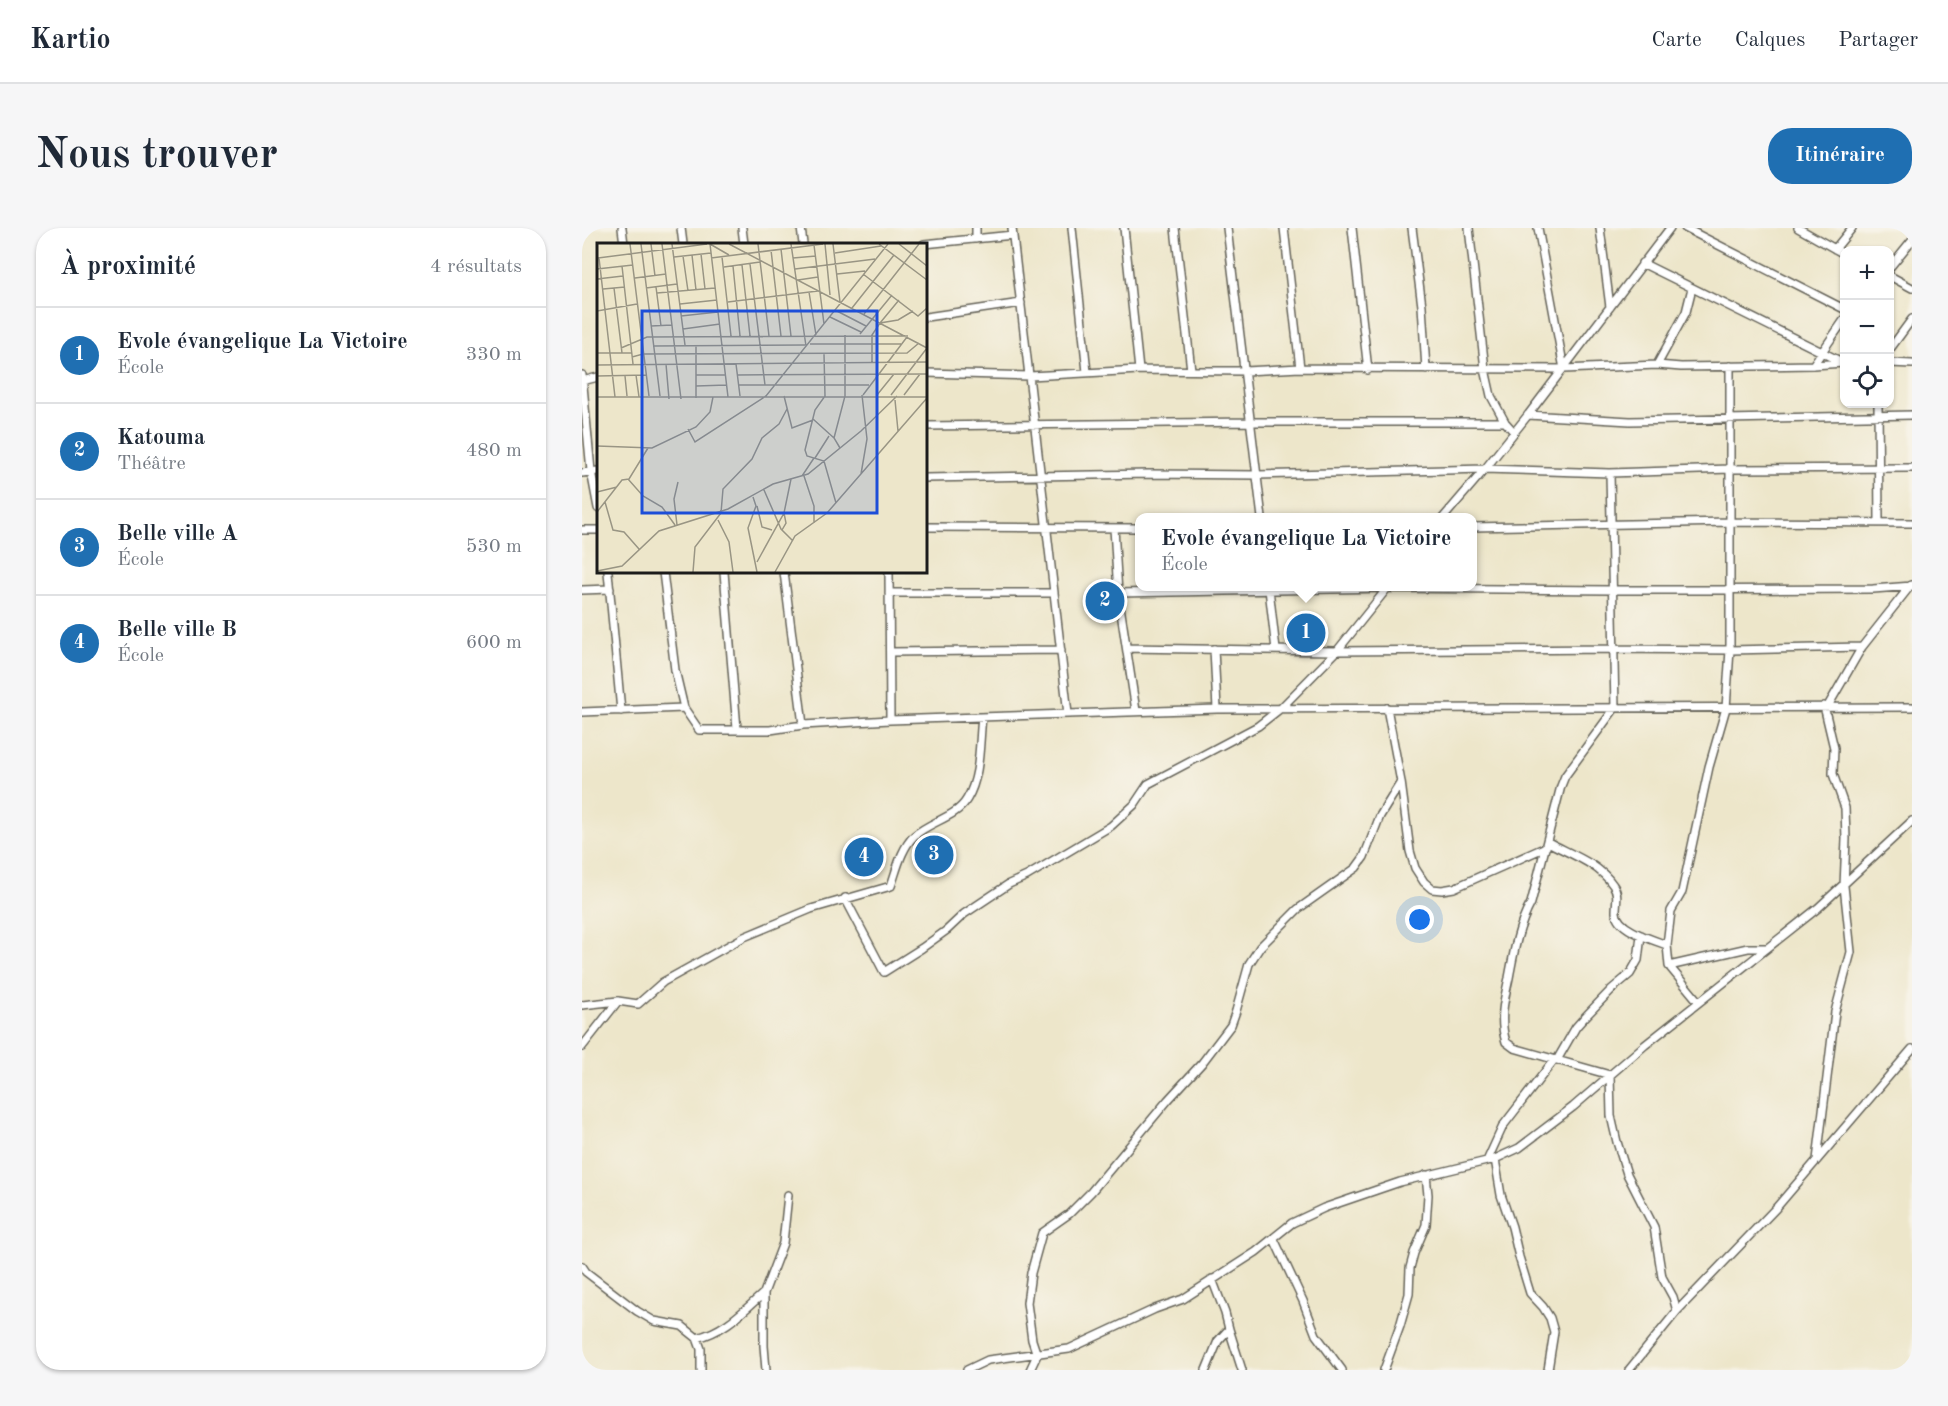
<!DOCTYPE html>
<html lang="fr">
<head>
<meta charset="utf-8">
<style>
  body { margin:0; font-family:"Old Standard TT",serif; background:#f6f6f7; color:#1f2937 }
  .controls { position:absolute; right:18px; top:18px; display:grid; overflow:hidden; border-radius:12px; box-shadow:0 2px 4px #0004 }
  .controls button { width:54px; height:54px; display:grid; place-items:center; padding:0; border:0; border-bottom:2px solid #e0e1e3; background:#fff; color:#1f2937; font:30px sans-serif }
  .you { position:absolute; left:838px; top:692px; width:21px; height:21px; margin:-15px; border:4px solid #fff; border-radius:50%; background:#1a73e8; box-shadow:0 0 0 9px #1a73e833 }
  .badge { display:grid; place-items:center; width:39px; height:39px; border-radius:50%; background:#1f6fb2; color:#fff; font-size:20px; font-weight:700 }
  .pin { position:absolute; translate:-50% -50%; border:3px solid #fff; box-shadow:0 2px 6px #0006 }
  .popup { position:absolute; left:553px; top:285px; width:342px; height:78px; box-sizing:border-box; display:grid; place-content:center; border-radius:12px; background:#fff; filter:drop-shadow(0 2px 4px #0005); font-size:20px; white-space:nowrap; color:#747a83 }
  .popup b { font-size:22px; color:#1f2937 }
  .popup::after { content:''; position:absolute; left:50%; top:100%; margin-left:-12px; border:12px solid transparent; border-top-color:#fff }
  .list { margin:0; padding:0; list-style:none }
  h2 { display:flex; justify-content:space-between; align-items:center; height:78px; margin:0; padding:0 24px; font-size:26px }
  h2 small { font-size:20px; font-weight:400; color:#747a83 }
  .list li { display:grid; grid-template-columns:39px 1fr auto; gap:18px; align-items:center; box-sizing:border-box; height:96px; padding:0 24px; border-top:2px solid #e0e1e3 }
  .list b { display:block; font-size:22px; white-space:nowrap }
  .list p { margin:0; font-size:20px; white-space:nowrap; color:#747a83 }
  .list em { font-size:20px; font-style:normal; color:#747a83 }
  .icon { flex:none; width:33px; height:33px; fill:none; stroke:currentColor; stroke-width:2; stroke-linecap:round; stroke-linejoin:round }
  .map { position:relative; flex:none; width:1330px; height:1142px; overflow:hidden; border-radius:24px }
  header { display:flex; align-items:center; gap:36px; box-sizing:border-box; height:84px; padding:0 30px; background:#fff; border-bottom:2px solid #e0e1e3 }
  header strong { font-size:28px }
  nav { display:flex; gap:33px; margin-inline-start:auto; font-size:21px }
  .intro { display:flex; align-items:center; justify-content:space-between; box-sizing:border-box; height:144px; padding:0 36px }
  h1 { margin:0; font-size:42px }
  .button { padding:15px 27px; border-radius:24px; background:#1f6fb2; color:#fff; font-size:21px; font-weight:700 }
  main { display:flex; gap:36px; padding:0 36px }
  aside { flex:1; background:#fff; border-radius:24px; box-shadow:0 2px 4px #0004 }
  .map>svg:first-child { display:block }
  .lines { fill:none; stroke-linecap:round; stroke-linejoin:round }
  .street-casing { stroke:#656359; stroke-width:10 }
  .street { stroke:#fff; stroke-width:7 }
  .inset-road { fill:none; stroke:#999584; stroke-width:1.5 }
  .view { fill:#1d4ed8; fill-opacity:0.15; stroke:#1d4ed8; stroke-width:3 }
  .inset-edge { fill:none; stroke:#1c1c1c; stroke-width:3 }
</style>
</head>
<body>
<header>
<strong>Kartio</strong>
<nav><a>Carte</a><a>Calques</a><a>Partager</a></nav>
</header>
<div class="intro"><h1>Nous trouver</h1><a class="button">Itinéraire</a></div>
<main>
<aside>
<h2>À proximité<small>4 résultats</small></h2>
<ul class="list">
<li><span class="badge">1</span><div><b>Evole évangelique La Victoire</b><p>École</p></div><em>330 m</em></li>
<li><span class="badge">2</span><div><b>Katouma</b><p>Théâtre</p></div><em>480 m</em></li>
<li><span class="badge">3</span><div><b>Belle ville A</b><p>École</p></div><em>530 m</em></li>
<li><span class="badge">4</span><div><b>Belle ville B</b><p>École</p></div><em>600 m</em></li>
</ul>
</aside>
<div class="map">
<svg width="1330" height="1142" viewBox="0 0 1330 1142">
  <rect width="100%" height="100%" fill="#f7f3e8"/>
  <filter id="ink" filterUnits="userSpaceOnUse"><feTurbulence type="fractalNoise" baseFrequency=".0167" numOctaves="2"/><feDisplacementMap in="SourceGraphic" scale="12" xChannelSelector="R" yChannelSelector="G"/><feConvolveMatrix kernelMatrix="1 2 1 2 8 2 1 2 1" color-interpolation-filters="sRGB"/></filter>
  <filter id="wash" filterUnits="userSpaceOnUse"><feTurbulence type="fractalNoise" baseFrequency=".008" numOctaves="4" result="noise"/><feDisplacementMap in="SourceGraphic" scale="24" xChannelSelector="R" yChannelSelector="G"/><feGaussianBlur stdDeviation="1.35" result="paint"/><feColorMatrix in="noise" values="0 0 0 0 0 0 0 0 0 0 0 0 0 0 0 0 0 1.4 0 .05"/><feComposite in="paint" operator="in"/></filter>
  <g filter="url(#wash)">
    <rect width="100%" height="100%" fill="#ede6ca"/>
  </g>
  <g filter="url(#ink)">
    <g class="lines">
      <g class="street-casing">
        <path id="street" d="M40,0L42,16
          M99,0L101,16
          M160,0L162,16
          M219,0L221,16
          M394,0V11
          M430,0L486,486
          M490,0L505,144
          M542,0L557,142
          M593,0L609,142
          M645,0L680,290
          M702,0L718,140
          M770,0L786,142
          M830,0L840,78L844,141
          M887,0L903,141L909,168L923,194L932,204
          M956,0L982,141
          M1018,0L1028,79
          M1103,0L1262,81
          M1216,0L1262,26
          M342,16L431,7
          M1253,21L1270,0
          M1060,35L1262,135
          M1308,39L1330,12
          M1308,48L1330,60
          M344,89L439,75
          M1308,121L1330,91
          M1308,135L1330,136
          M1075,137L1104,84L1110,60
          M1231,137L1262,92
          M344,145L448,148L557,142L663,143L718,140L982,141L1075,137L1099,139L1231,137L1262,135
          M0,147L9,243L16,280
          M0,153L16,149
          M1296,176L1297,295
          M946,187L1048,193L1330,187
          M344,198L669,194H923
          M0,245L16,243
          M1028,245L1033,480L983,548L979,558L949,675C936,699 932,723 927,750C922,772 917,792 924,814L932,820L1028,847L1029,888L1035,914L1045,946L1072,999L1080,1049L1091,1069L1095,1083
          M344,250L567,246L675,247L903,241L1028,245L1148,241L1330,240
          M861,290L903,241L946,187L1088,0
          M344,299L558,300
          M891,299L1148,294L1330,295
          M532,300L536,365L554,483
          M0,302H16
          M26,344L39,483
          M81,344L93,442L102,480
          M142,344L155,501
          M202,344L221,497
          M307,344L308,492
          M687,361L694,422
          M0,362L28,361
          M307,365H472
          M536,365L805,360L1030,362L1291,361L1330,358
          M545,420L755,423L1032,421L1148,422L1280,419
          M632,421L635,481
          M308,424L479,422
          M1246,478L1280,419L1329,357
          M805,480L819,554L828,623L833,640L842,654L850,661L860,662L872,660L964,619
          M0,484L102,480L117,502H188L221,497L308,492L635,481L1330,479
          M966,614C988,626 1016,635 1031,657C1037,665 1034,674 1034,683C1033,701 1071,712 1085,717
          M263,670L302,744L340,720L365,702L382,686L427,656L445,648L529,598L552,577L566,556L676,498L699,480L755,423L807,358
          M1087,738L1166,720H1185
          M1116,773L1087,738L1085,717L1089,683L1100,664L1127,539L1144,480L1148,422V138
          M0,777L36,773L56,776L81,754L162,709L229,681L309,658C315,641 319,621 332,608C348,593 374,590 385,571C399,548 397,515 400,489
          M0,819L36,773
          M975,832L994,799L1002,790L1030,761L1048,746L1056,732L1059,707
          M913,931L919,967L930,999L937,1029L948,1065L961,1079L968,1090L972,1104L966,1142
          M1235,932L1253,784L1269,724L1262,658L1264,611L1263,580L1251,546L1252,520L1242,478
          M905,933L921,898L972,832
          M692,1011L721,1073L734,1107L760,1142
          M0,1038L4,1044L55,1083L72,1093L100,1098L115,1110L119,1121V1142
          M647,1101L660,1142
          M115,1110C143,1103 160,1084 182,1065
          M184,1142L182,1118V1065L201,1015L206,967
          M385,1142L406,1132L487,1121L573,1081L601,1071L674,1024L710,995L742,980L818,954L913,931L937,920L991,879L1063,817L1236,680L1330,593
          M448,1142L455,1127L450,1112L445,1075L449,1045L460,1005L487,986L509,964L586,872L620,835L649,797L654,783L667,736L678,719L716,681L774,640L782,629L798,588L819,554
          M624,1142L636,1113L647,1101L643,1085L630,1051
          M802,1142L818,1098L827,1066L828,1040L832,1025L844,997L846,967L844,947
          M1047,1142L1095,1083L1194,980L1330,821"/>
      </g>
      <use href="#street" class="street"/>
    </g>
  </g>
  <g transform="translate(15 15)">
    <rect width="330" height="330" fill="#ede6ca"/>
    <path class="inset-road" d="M33,1L52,153M44,1L63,153M54,1L58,33M65,1L84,156M75,1L88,102M113,1L131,154M113,1L132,12M132,1L330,105M161,1L172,93M194,1L209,103M228,1L233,52M236,1L243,59M282,1L330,37M302,1L330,23M217,2L227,81M184,6L194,93M174,7L184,93M238,10L284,3M104,11L108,46M95,12L99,47M86,13L91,48M77,14L114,10M125,14L134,93M1,15L110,1M2,15L18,154M114,15L226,1M196,15L219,13M153,21L168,142M145,22L153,93M25,23L36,121M136,23L143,93M127,24L163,19M0,26L36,22M198,26L278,16M240,31L268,28M266,31L321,73L330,65M38,35L69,31M0,36L26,33M201,37L221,34M59,44L64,83M17,45L25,110M49,45L80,41M6,46L28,44M212,49L219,92M60,50L118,45M131,59L221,48M83,61L120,57M255,65L297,12M238,67L269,83M0,68L40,61M267,71L322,1M84,73L121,69M233,74L264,89M283,80L302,57M54,83L75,82M86,86L123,81M263,91L295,52M213,101H304M56,103L208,102M99,103V155M24,105L50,94L311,93M0,110H35M227,111L228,153L218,167L208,207L210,213L227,218L239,260M35,114L46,111L310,110L322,100M275,120V92L283,80L301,77L316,68M69,121L72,156M139,121L143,153M0,122L330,119M39,132L42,154M99,132H129M140,132L330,131M0,133L50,132M28,133L30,153M141,142H272M99,143L130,142M266,152L310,94M280,152L297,131M294,152L330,105M307,152L323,131M187,153L195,185L216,177M0,154H330M298,157L301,188M216,176L237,195M91,186L98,199L169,153L291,1M0,203L55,205L99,184L113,169L116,154M243,205L237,195L248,153V92M218,215L232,193M264,231L270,196L265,152M205,233L217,215M207,233L217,263V280M31,236L46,253L65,264L78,282M167,247L184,286L196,298M0,249L20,244M156,254L159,263L151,285L160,329M8,259L16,287L27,289L42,306M160,263L165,284L175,287M0,269L25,237L32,236L51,205M121,277L132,299L136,329M80,282L77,256L81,239M185,287L189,280L187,270M160,319L187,270L194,236M0,328L25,323L62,288L131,266L176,241L211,231L264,188L300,153M96,329L98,304L124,270L126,246L155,216L165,195L182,181L190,166M178,329L198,293L230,270L330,155"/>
    <path class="view" d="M45,68H280V270H45Z"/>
    <rect width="330" height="330" class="inset-edge"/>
  </g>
</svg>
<div class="controls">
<button>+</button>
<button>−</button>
<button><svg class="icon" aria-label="locate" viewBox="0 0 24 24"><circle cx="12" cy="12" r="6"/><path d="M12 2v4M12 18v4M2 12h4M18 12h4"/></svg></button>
</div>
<div class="you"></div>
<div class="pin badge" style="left:724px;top:405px">1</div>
<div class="popup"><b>Evole évangelique La Victoire</b>École</div>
<div class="pin badge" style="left:523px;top:373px">2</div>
<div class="pin badge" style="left:352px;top:627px">3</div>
<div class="pin badge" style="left:282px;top:629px">4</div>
</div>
</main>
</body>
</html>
